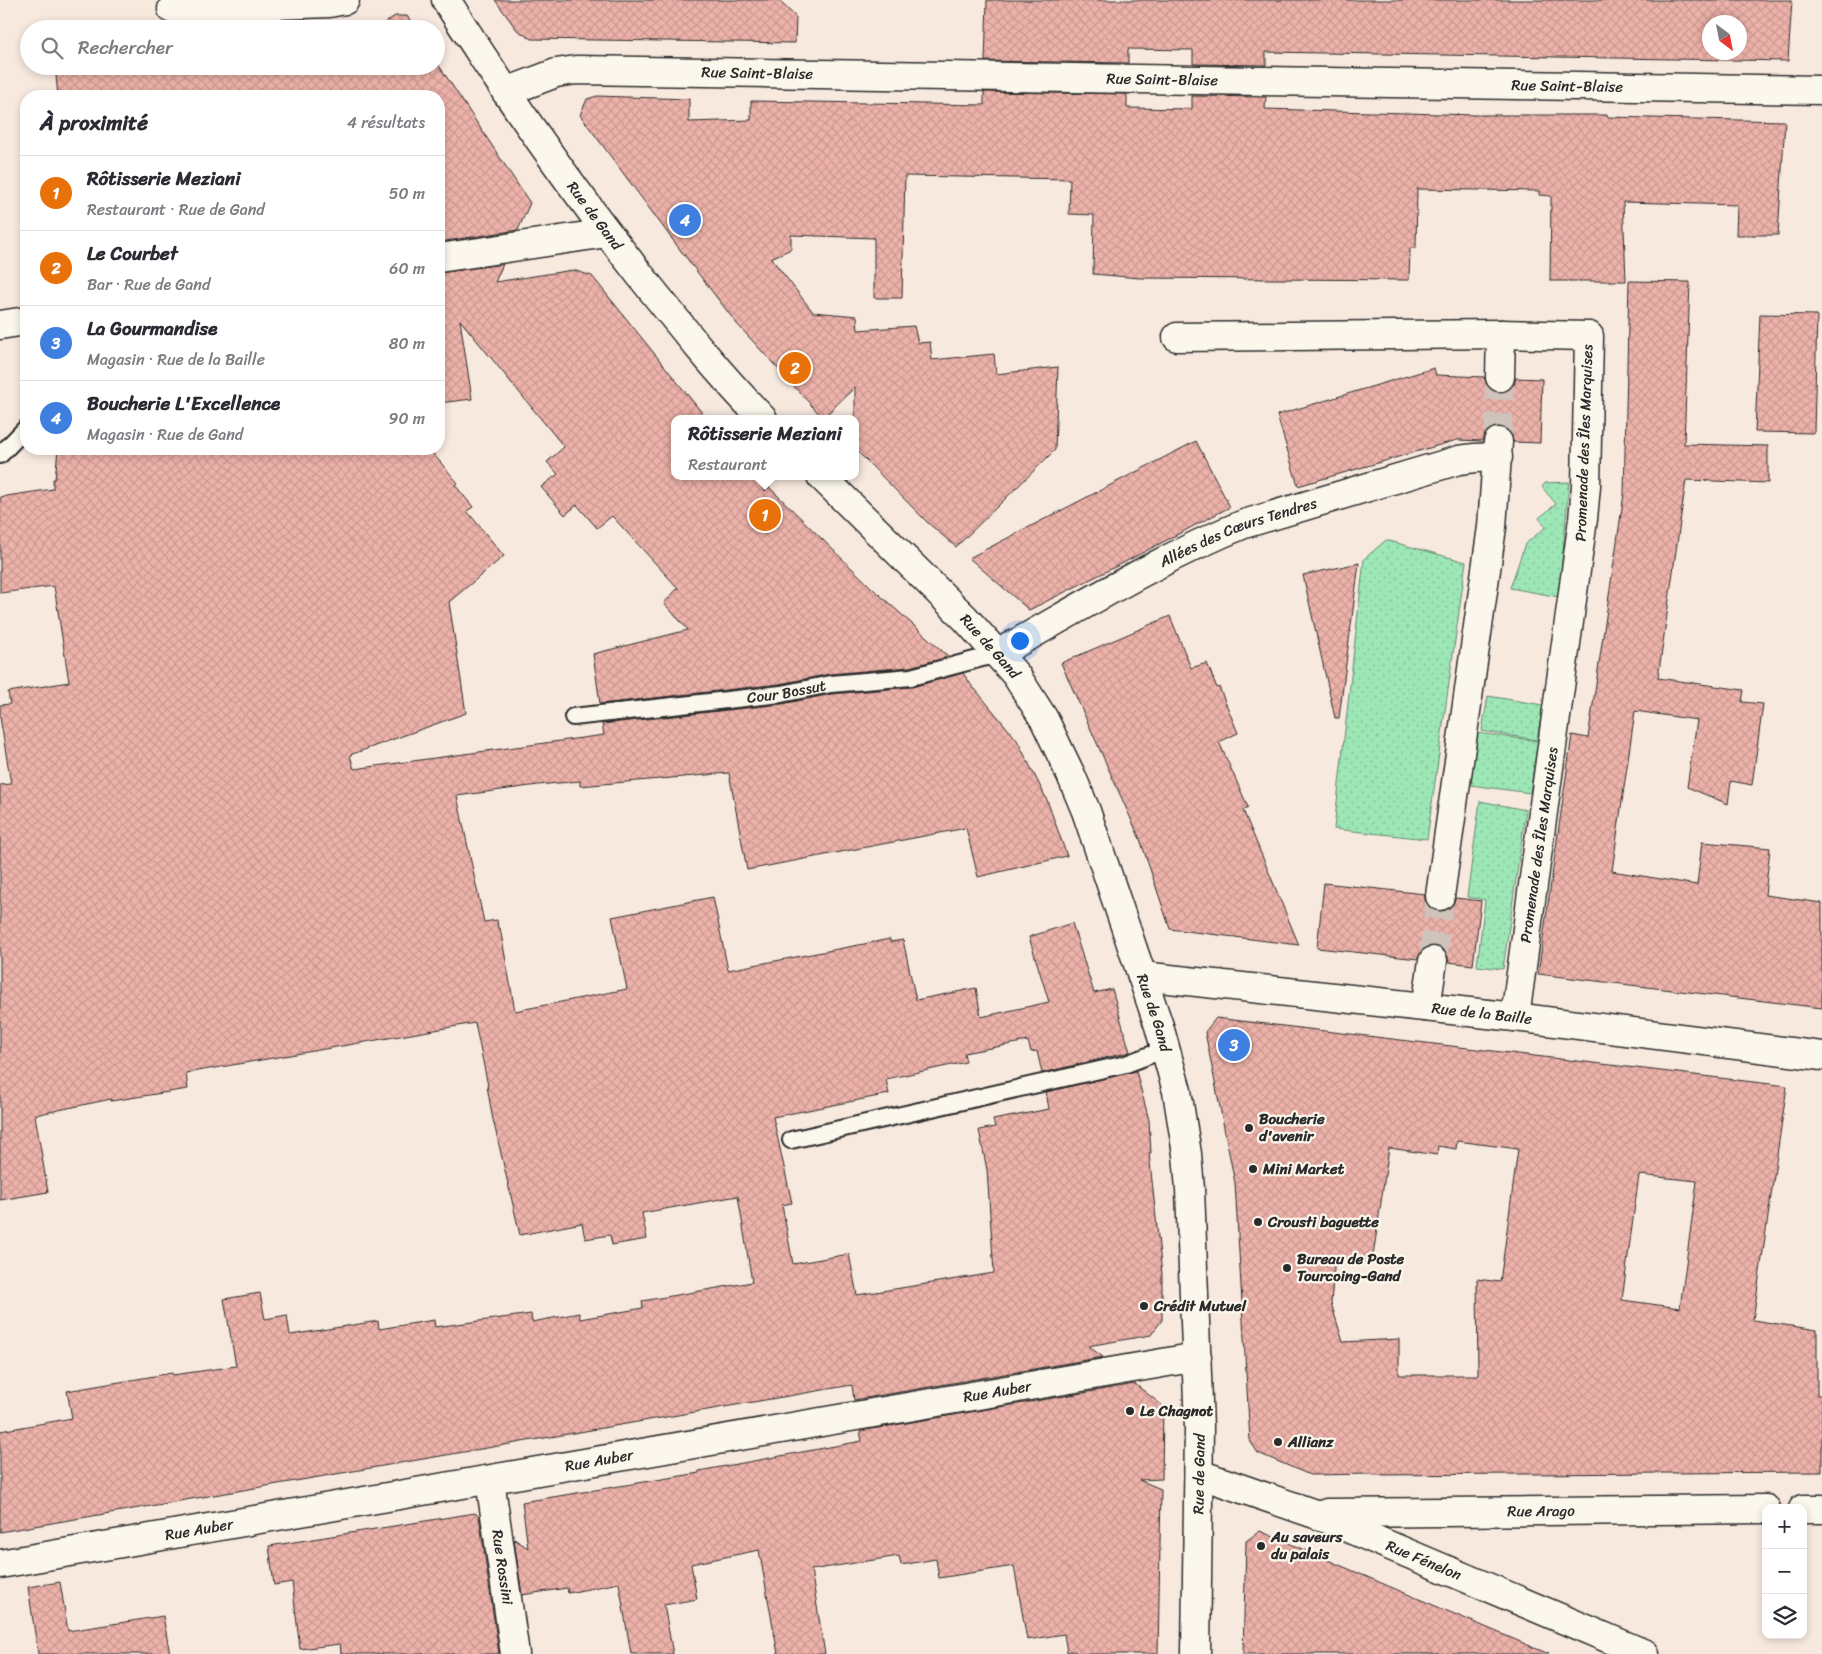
<!DOCTYPE html>
<html lang="fr">
<head>
<meta charset="utf-8">
<style>
  body { margin:0; font-family:Sriracha,sans-serif; background:#f2f2f3; color:#2b2b33 }
  .controls { position:absolute; right:15px; bottom:15px; display:grid; overflow:hidden; border-radius:10px; box-shadow:0 2px 8px #0003 }
  .controls button { width:45px; height:45px; display:grid; place-items:center; padding:0; border:0; border-bottom:1px solid #e1e1e2; background:#fff; color:#2b2b33; font:25px sans-serif }
  .compass { position:absolute; left:1702px; top:15px; width:45px; height:45px; border-radius:50%; background:#fff; box-shadow:0 2px 8px #0003; rotate:148deg }
  .you { position:absolute; left:1019px; top:640px; width:18px; height:18px; margin:-12px; border:4px solid #fff; border-radius:50%; background:#1a73e8; box-shadow:0 0 0 8px #1a73e833 }
  .badge { display:grid; place-items:center; width:32px; height:32px; border-radius:50%; background:#db2777; color:#fff; font-size:16px; font-weight:700 }
  .pin { position:absolute; translate:-50% -50%; border:2px solid #fff; box-shadow:0 1px 5px #0006 }
  .popup { position:absolute; left:671px; top:415px; width:188px; height:65px; box-sizing:border-box; display:grid; place-content:center; border-radius:10px; background:#fff; filter:drop-shadow(0 1px 4px #0005); font-size:16px; white-space:nowrap; color:#7c7c81 }
  .popup b { font-size:19px; color:#2b2b33 }
  .popup::after { content:''; position:absolute; left:50%; top:100%; margin-left:-10px; border:10px solid transparent; border-top-color:#fff }
  .list { margin:0; padding:0; list-style:none }
  h2 { display:flex; justify-content:space-between; align-items:center; height:65px; margin:0; padding:0 20px; font-size:21px }
  h2 small { font-size:16px; font-weight:400; color:#7c7c81 }
  .list li { display:grid; grid-template-columns:32px 1fr auto; gap:15px; align-items:center; box-sizing:border-box; height:75px; padding:0 20px; border-top:1px solid #e1e1e2 }
  .list b { display:block; font-size:19px; white-space:nowrap }
  .list p { margin:0; font-size:16px; white-space:nowrap; color:#7c7c81 }
  .list em { font-size:16px; font-style:normal; color:#7c7c81 }
  .icon { flex:none; width:28px; height:28px; fill:none; stroke:currentColor; stroke-width:2; stroke-linecap:round; stroke-linejoin:round }
  .map { position:relative; flex:none; width:1822px; height:1654px; overflow:hidden }
  .search { position:absolute; background:#fff; box-shadow:0 2px 8px #0003; left:20px; top:20px; width:425px; height:55px; display:flex; align-items:center; gap:12px; box-sizing:border-box; padding:0 18px; border-radius:28px; color:#7c7c81; font-size:19px }
  .panel { position:absolute; background:#fff; box-shadow:0 2px 8px #0003; left:20px; top:90px; width:425px; height:365px; border-radius:20px }
  .map>svg:first-child { display:block }
  .grass { fill:url(#grass-dots); stroke:#648870 }
  .building { fill:url(#building-cross-hatch); stroke:#2b2b2b; fill-rule:evenodd }
  .lines { fill:none; stroke-linecap:round; stroke-linejoin:round }
  .street-tunnel { stroke:#cfc3bb; stroke-width:28; stroke-dasharray:28 14; stroke-linecap:butt }
  .lane-casing { stroke:#2b2b2b; stroke-width:20 }
  .street-casing { stroke:#2b2b2b; stroke-width:31 }
  .secondary-casing { stroke:#2b2b2b; stroke-width:31 }
  .lane { stroke:#fbf7ec; stroke-width:16 }
  .street { stroke:#fbf7ec; stroke-width:28 }
  .secondary { stroke:#fbf7ec; stroke-width:28 }
  .poi-dot { fill:#2b2b2b; stroke:#fbf7ec; stroke-width:2 }
  .labels { text-anchor:middle; stroke-width:4.5; stroke-linejoin:round; paint-order:stroke }
  .street-label { font-size:15px; fill:#2b2b2b; stroke:#fbf7ec }
  .poi-label { font-size:15px; font-weight:bold; fill:#2b2b2b; stroke:#fbf7ec; text-anchor:start }
</style>
</head>
<body>
<div class="map">
<svg width="1822" height="1654" viewBox="0 0 1822 1654">
  <defs>
    <pattern id="grass-dots" width="8" height="8" patternUnits="userSpaceOnUse" patternTransform="scale(1.25)"><rect width="8" height="8" fill="#9de6b5"/><path d="M2 2h.1M6 6h.1" fill="none" stroke="#87c59c" stroke-width="1.8" stroke-linecap="round"/></pattern>
    <pattern id="building-cross-hatch" width="8" height="8" patternUnits="userSpaceOnUse" patternTransform="scale(1.25)"><rect width="8" height="8" fill="#edb2a9"/><path d="M0 0l8 8M0 8l8-8" fill="none" stroke="#cb9992"/></pattern>
  </defs>
  <rect width="100%" height="100%" fill="#f8e9df"/>
  <filter id="ink" filterUnits="userSpaceOnUse"><feTurbulence type="fractalNoise" baseFrequency=".02" numOctaves="2"/><feDisplacementMap in="SourceGraphic" scale="10" xChannelSelector="R" yChannelSelector="G"/><feConvolveMatrix kernelMatrix="1 2 1 2 8 2 1 2 1" color-interpolation-filters="sRGB"/></filter>
  <g filter="url(#ink)">
    <path class="grass" d="M1569,482L1559,597L1510,588L1525,544L1546,527L1539,518L1556,504L1542,487L1545,483Z
      M1386,540L1466,562L1427,839L1334,829L1364,559Z
      M1488,696L1543,705L1537,740L1482,731Z
      M1478,733L1538,741L1530,793L1470,785Z
      M1480,801L1526,810L1503,969L1477,966L1485,900L1467,897Z"/>
    <path class="building" d="M495,0H778L796,17L795,43L531,39L517,30Z
      M987,0H1792L1788,61L1266,52V65L1193,64V50L1128,49V63L985,61ZM1710,22H1740V52H1710Z
      M395,16H407L416,29H375Z
      M436,61L530,203L518,230L439,242V96H58L55,66H436Z
      M984,92L1127,94V108L1192,109V96L1266,97L1265,109L1476,115H1607V117L1785,121L1778,235H1736L1737,205L1623,202L1626,281H1550L1551,196L1539,195V191L1417,189L1416,248H1410L1409,280L1140,278L1093,274L1094,215L1069,214L1070,179L905,176L902,298H874V238L791,235V249L771,258L813,312L857,316L858,330L914,326L918,343L930,342L932,360L994,354L996,374L1058,367L1055,450L956,547L927,522L855,449V387L823,418L737,324L678,247L580,115L587,99L597,96L689,99V122L751,120V101L984,105Z
      M503,264L495,282L573,270L592,276L707,419H675V476H754L765,491L769,487L872,588L949,657L909,667L830,674L779,684L600,704L593,654L688,630L664,603L678,588L612,516L597,528L577,505L565,515L541,487L558,474L547,462L564,447L460,320L472,399L439,403V300H444L439,294V273Z
      M1629,281L1690,282L1684,444L1768,446V483L1686,480L1658,678L1744,690L1742,702L1763,704L1752,785L1731,781L1728,804L1687,787L1697,720L1635,711L1612,871L1697,885L1702,842L1770,848L1765,895L1822,903V1008L1538,974L1572,735L1588,738L1624,494Z
      M1760,314L1817,315L1814,433L1755,432Z
      M1434,368L1436,375L1484,377L1487,385L1492,391L1499,393L1508,390L1514,385L1516,378L1542,379L1540,443L1513,442L1512,435L1507,429L1499,426L1491,428L1485,433L1482,441L1457,440L1298,486L1277,415Z
      M1196,441L1230,507L1119,565L1029,610L969,558Z
      M58,449H429L458,483L455,485L473,507L467,511L504,556L449,602L466,713L350,755L354,769L604,735L602,724L782,704L832,694L912,687L963,673L974,689H975L1017,740L1047,800L1067,856L978,877L966,828L747,870L729,773L580,786V781L538,785L457,796L484,922L497,920L498,928H500L515,1011L627,989L612,917L713,897L728,970L890,939V942L903,940L916,1000L976,988L981,1017L1049,1002L1029,937L1072,923L1094,993L1112,989L1130,1052L1042,1073L1037,1051L1031,1052L1028,1041L964,1053L966,1062L886,1079L889,1094L773,1117L792,1203L782,1205L793,1264L849,1254L857,1295L994,1273L987,1170L979,1130L995,1127L993,1120L1049,1109L1046,1092L1136,1071L1149,1120L1151,1153H1149L1162,1274V1320L1151,1335L1088,1346L1103,1357L854,1400L852,1385L0,1532V1431L72,1418L67,1391L172,1373L173,1375L236,1366L224,1299L260,1293L265,1319L287,1315L290,1335L378,1321L379,1329L434,1320L435,1327L531,1314L532,1322L579,1313L580,1319L643,1308L642,1301L752,1282L738,1196L642,1213L647,1239L612,1245L610,1235L585,1239L582,1223L520,1235L492,1115L487,1086H488L475,1023L186,1073L188,1089L111,1101V1099L35,1115L48,1192L0,1200V785L11,784L0,717V705L10,704L8,692L69,682L54,586L0,593V497L53,489V479H55Z
      M1359,563L1339,718H1335L1303,575Z
      M1170,616L1191,668L1207,663L1217,688L1219,687L1238,733L1219,742L1248,807L1243,810L1299,945L1170,929L1140,839L1061,663Z
      M1324,883L1425,894V901L1430,908L1438,911L1446,910L1452,906L1456,898L1481,901L1473,965L1448,962V956L1443,949L1435,946H1428L1421,951L1418,959L1317,948Z
      M1216,1018L1787,1086L1753,1320L1817,1330V1395H1822V1472L1373,1475L1372,1474L1310,1475L1258,1453L1250,1441L1235,1183L1205,1032ZM1457,1141L1518,1149L1500,1282L1477,1279L1478,1375H1399V1339L1343,1342L1331,1303L1335,1257L1372,1263L1389,1148L1437,1155L1438,1146L1456,1149ZM1639,1175L1697,1181L1680,1308L1622,1300Z
      M1135,1384L1163,1406L1162,1479L1139,1480L1161,1489L1158,1654H1076L1075,1651L1067,1652L1064,1634L1027,1640L1014,1566L939,1578L936,1559L901,1565L899,1556L811,1570L825,1654H778L759,1550L691,1564L697,1599L664,1605L673,1654H631L619,1583L568,1593L567,1588L522,1595L514,1539L528,1548L522,1502L699,1473V1471L862,1441L860,1431Z
      M475,1513L479,1516L499,1654H341L340,1644L300,1649L292,1582L274,1585L269,1546Z
      M1260,1531L1393,1588L1549,1654H1243L1246,1541Z
      M60,1582L68,1631L163,1616L170,1654H38L28,1587Z"/>
    <g class="lines">
      <path class="street-tunnel" d="M1498,442L1500,377
        M1433,961L1440,896"/>
      <g class="lane-casing">
        <g id="lane">
          <path d="M0,455L26,428"/>
          <path id="s1" d="M573,717L781,694L831,684L911,677L997,654"/>
          <path d="M791,1140L1126,1064L1166,1049"/>
        </g>
      </g>
      <g class="street-casing">
        <g id="street">
          <path d="M172,9L329,3L345,0"/>
          <path id="s2" d="M506,92L556,73L576,70L1822,90"/>
          <path d="M1177,337L1501,334L1589,336L1586,486L1583,519L1515,1017"/>
          <path d="M1500,377L1501,334"/>
          <path id="s3" d="M997,654C1078,609 1158,559 1244,524L1459,460L1475,458L1498,457"/>
          <path d="M1440,896L1492,527L1498,442"/>
          <path id="s4" d="M1142,976L1515,1017L1822,1056"/>
          <path d="M1426,1007L1433,961"/>
          <path id="s5" d="M1199,1474L1315,1514L1645,1654"/>
          <path id="s6" d="M490,1480L515,1654"/>
          <path d="M1803,1509H1822"/>
          <path id="s7" d="M1327,1513L1766,1509"/>
          <path id="s8" d="M0,1564L1197,1357"/>
        </g>
      </g>
      <g class="secondary-casing">
        <g id="secondary">
          <path id="s9" d="M446,0C506,95 571,187 640,275C679,324 719,374 763,419"/>
          <path d="M439,258L607,233"/>
          <path d="M0,325L26,321"/>
          <path id="s10" d="M821,476L965,618L1016,675L1044,719L1071,775L1086,811L1159,1026L1177,1091L1187,1154L1190,1189L1199,1428L1196,1654"/>
        </g>
      </g>
      <use href="#lane" class="lane"/>
      <use href="#street" class="street"/>
      <use href="#secondary" class="secondary"/>
    </g>
  </g>
  <g class="poi-dot">
    <circle cx="1249" cy="1128" r="5"/>
    <circle cx="1253" cy="1169" r="5"/>
    <circle cx="1258" cy="1222" r="5"/>
    <circle cx="1287" cy="1268" r="5"/>
    <circle cx="1144" cy="1306" r="5"/>
    <circle cx="1130" cy="1411" r="5"/>
    <circle cx="1278" cy="1442" r="5"/>
    <circle cx="1261" cy="1546" r="5"/>
  </g>
  <g class="labels">
    <g class="street-label">
      <text dy="5" stroke="none"><textPath href="#s2" startOffset="255">Rue Saint-Blaise</textPath></text>
      <text dy="5" stroke="none"><textPath href="#s2" startOffset="660">Rue Saint-Blaise</textPath></text>
      <text dy="5" stroke="none"><textPath href="#s2" startOffset="1065">Rue Saint-Blaise</textPath></text>
      <text dy="5" stroke="none"><textPath href="#s9" startOffset="262">Rue de Gand</textPath></text>
      <text transform="translate(1584 443) rotate(-88)" y="5">Promenade des Îles Marquises</text>
      <text dy="5" stroke="none"><textPath href="#s3" startOffset="271">Allées des Cœurs Tendres</textPath></text>
      <text dy="5" stroke="none"><textPath href="#s10" startOffset="240">Rue de Gand</textPath></text>
      <text dy="5" stroke="none"><textPath href="#s1" startOffset="215">Cour Bossut</textPath></text>
      <text transform="translate(1539 845) rotate(-82)" y="5">Promenade des Îles Marquises</text>
      <text dy="5" stroke="none"><textPath href="#s10" startOffset="645">Rue de Gand</textPath></text>
      <text dy="5" stroke="none"><textPath href="#s4" startOffset="342">Rue de la Baille</textPath></text>
      <text dy="5" stroke="none"><textPath href="#s8" startOffset="1012">Rue Auber</textPath></text>
      <text dy="5" stroke="none"><textPath href="#s8" startOffset="608">Rue Auber</textPath></text>
      <text transform="translate(1199 1474) rotate(-89)" y="5">Rue de Gand</text>
      <text dy="5" stroke="none"><textPath href="#s7" startOffset="214">Rue Arago</textPath></text>
      <text dy="5" stroke="none"><textPath href="#s8" startOffset="202">Rue Auber</textPath></text>
      <text dy="5" stroke="none"><textPath href="#s5" startOffset="241">Rue Fénelon</textPath></text>
      <text dy="5" stroke="none"><textPath href="#s6" startOffset="88">Rue Rossini</textPath></text>
    </g>
    <g class="poi-label">
      <text x="1259" y="1124">Boucherie<tspan x="1259" dy="17">d'avenir</tspan></text>
      <text x="1263" y="1174">Mini Market</text>
      <text x="1268" y="1227">Crousti baguette</text>
      <text x="1297" y="1264">Bureau de Poste<tspan x="1297" dy="17">Tourcoing-Gand</tspan></text>
      <text x="1154" y="1311">Crédit Mutuel</text>
      <text x="1140" y="1416">Le Chagnot</text>
      <text x="1288" y="1447">Allianz</text>
      <text x="1271" y="1542">Au saveurs<tspan x="1271" dy="17">du palais</tspan></text>
    </g>
  </g>
</svg>
<div class="controls">
<button>+</button>
<button>−</button>
<button><svg class="icon" aria-label="layers" viewBox="0 0 24 24"><path d="M12 4l9 5-9 5-9-5zM3 14l9 5 9-5"/></svg></button>
</div>
<svg class="compass" viewBox="-18 -18 36 36"><path d="M0-13l5 13h-10z" fill="#e53935"/><path d="M0 13l5-13h-10z" fill="#7c7c81"/></svg>
<div class="you"></div>
<div class="pin badge" style="left:765px;top:515px;background:#e8710a">1</div>
<div class="popup"><b>Rôtisserie Meziani</b>Restaurant</div>
<div class="pin badge" style="left:795px;top:368px;background:#e8710a">2</div>
<div class="pin badge" style="left:1234px;top:1045px;background:#3f7fe0">3</div>
<div class="pin badge" style="left:685px;top:220px;background:#3f7fe0">4</div>
<div class="search"><svg class="icon" aria-label="search" viewBox="0 0 24 24"><circle cx="10" cy="10" r="6"/><path d="M15 15l6 6"/></svg>Rechercher</div>
<section class="panel">
<h2>À proximité<small>4 résultats</small></h2>
<ul class="list">
<li><span class="badge" style="background:#e8710a">1</span><div><b>Rôtisserie Meziani</b><p>Restaurant · Rue de Gand</p></div><em>50 m</em></li>
<li><span class="badge" style="background:#e8710a">2</span><div><b>Le Courbet</b><p>Bar · Rue de Gand</p></div><em>60 m</em></li>
<li><span class="badge" style="background:#3f7fe0">3</span><div><b>La Gourmandise</b><p>Magasin · Rue de la Baille</p></div><em>80 m</em></li>
<li><span class="badge" style="background:#3f7fe0">4</span><div><b>Boucherie L'Excellence</b><p>Magasin · Rue de Gand</p></div><em>90 m</em></li>
</ul>
</section>
</div>
</body>
</html>
